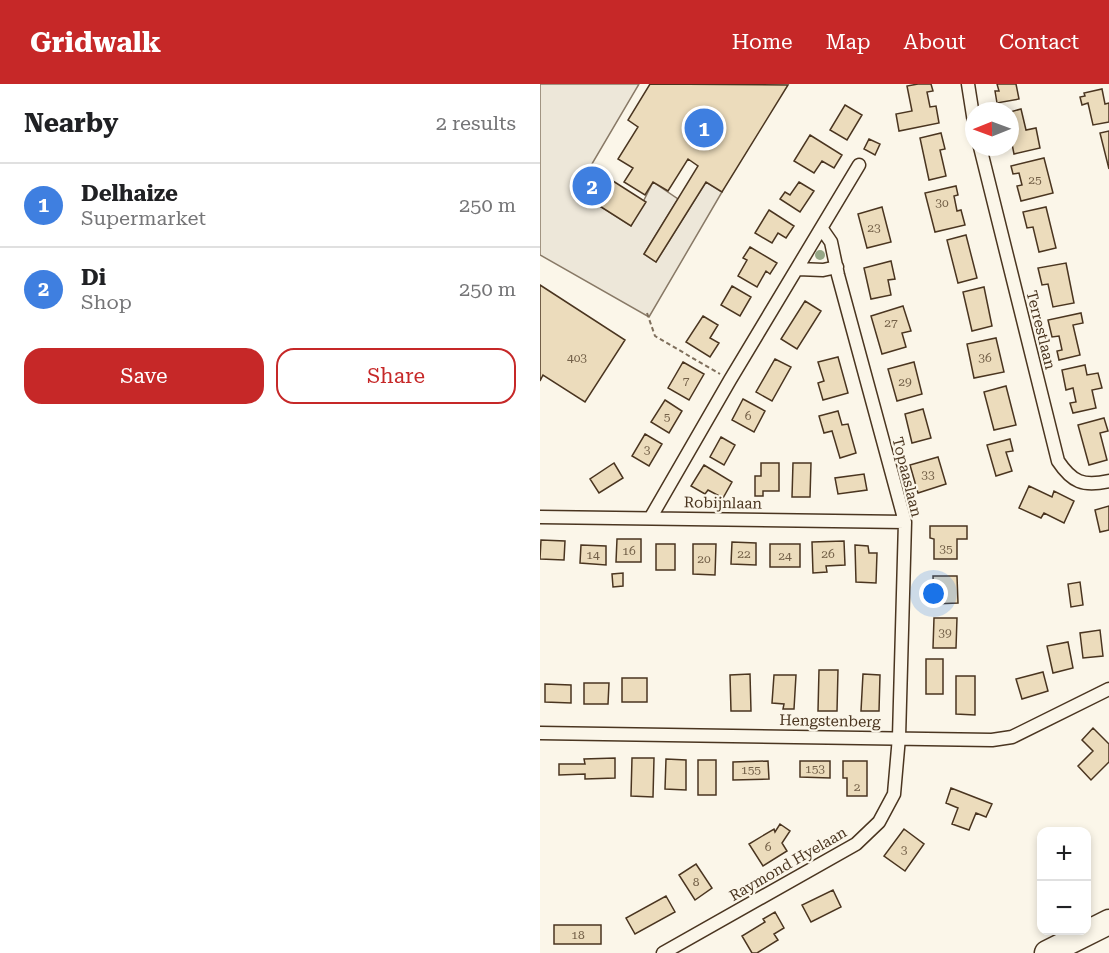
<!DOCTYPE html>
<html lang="en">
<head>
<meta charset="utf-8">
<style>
  body { margin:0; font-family:"Roboto Serif",serif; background:#f2f2f2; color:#202124 }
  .controls { position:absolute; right:18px; bottom:18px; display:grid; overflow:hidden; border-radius:12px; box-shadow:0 3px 9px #0003 }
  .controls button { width:54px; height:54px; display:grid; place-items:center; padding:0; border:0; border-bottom:2px solid #e0e0e0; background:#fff; color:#202124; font:30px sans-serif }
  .compass { position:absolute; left:425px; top:18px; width:54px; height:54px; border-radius:50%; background:#fff; box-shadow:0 3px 9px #0003; rotate:269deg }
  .you { position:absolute; left:394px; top:510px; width:21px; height:21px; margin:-15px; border:4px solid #fff; border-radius:50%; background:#1a73e8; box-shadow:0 0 0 9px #1a73e833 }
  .badge { display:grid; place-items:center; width:39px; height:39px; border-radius:50%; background:#c62828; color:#fff; font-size:20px; font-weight:700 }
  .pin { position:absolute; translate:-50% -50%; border:3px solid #fff; box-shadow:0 2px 6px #0006 }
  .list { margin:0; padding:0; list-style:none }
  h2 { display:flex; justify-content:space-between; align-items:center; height:78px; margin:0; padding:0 24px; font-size:26px }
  h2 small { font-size:20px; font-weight:400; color:#757577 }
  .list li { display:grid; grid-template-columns:39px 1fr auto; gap:18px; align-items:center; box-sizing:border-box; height:84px; padding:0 24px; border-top:2px solid #e0e0e0 }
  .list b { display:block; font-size:22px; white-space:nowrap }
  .list p { margin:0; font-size:20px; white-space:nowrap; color:#757577 }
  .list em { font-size:20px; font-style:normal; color:#757577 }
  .actions { display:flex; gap:12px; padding:18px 24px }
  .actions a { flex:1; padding:14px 0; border:2px solid #c62828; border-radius:18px; text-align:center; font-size:21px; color:#c62828 }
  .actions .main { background:#c62828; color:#fff }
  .map { position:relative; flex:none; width:569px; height:869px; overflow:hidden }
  header { display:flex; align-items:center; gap:36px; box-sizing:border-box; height:84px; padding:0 30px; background:#c62828; color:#fff }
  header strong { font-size:28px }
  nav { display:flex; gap:33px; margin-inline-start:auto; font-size:21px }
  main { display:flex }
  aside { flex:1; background:#fff }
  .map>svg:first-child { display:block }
  .parking { fill:#ede7d9; stroke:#887966; stroke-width:1.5 }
  .building { fill:#ecdcbc; stroke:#4a3520; stroke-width:1.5 }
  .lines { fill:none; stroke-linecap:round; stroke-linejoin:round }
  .minor-casing { stroke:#4a3520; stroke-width:15 }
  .motorway-casing { stroke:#4a3520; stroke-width:27 }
  .path { stroke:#7f6f5c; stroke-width:2; stroke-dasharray:4.5 3; stroke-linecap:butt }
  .minor { stroke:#fbf6e9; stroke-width:12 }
  .motorway { stroke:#fbf6e9; stroke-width:24 }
  .tree { fill:#96a887 }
  .labels { text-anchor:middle; stroke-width:4.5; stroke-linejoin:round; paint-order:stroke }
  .number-label { font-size:12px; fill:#725f47 }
  .street-label { font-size:15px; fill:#4a3520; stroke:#fbf6e9 }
</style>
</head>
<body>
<header>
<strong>Gridwalk</strong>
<nav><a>Home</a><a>Map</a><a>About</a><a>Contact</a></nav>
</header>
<main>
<aside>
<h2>Nearby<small>2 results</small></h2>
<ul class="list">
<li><span class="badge" style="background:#3f7fe0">1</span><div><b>Delhaize</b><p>Supermarket</p></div><em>250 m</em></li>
<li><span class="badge" style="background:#3f7fe0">2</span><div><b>Di</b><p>Shop</p></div><em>250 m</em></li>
</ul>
<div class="actions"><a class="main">Save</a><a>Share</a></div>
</aside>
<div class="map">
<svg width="569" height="869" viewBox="0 0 569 869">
  <rect width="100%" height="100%" fill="#fbf6e9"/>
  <path class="parking" d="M0,0H99L36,107L91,142L113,98L138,115L104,170L116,178L166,98L182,108L109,233L0,171Z"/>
  <path class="building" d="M110,0L248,1L182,108L166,98L116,178L104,170L158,82L148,75L128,107L113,98L105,111L84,98L93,84L78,75L98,43L88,36Z
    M378,0H391L393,7L387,8L390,23L396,22L399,39L359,47L356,30L372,27L367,2Z
    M457,0H476L479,15L457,19L455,7H459Z
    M562,5L565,20L569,19V38L553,41L548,19L542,21L540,13L545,12L544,9Z
    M305,21L322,31L307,56L290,46Z
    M481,25L486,46L496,44L500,64L474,70L470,50V28Z
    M569,47V85L560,49Z
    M401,49L405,65L400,66L406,92L389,96L380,54Z
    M270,51L302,71L294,84L282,77L274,89L254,77Z
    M329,55L340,60L335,71L324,65Z
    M504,74L513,109L481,117L477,102L482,101L479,89L473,90L471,82Z
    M51,83L106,118L91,142L36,107Z
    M259,98L274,107L260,128L240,115L245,108L250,111Z
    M416,102L418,111L414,112L417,127L421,126L425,141L395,148L385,109Z
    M342,123L351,158L327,164L318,130Z
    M506,123L516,164L499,168L493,143L487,144L483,128Z
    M229,126L254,142L246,154L238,149L232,159L215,149Z
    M426,151L437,194L418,199L407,156Z
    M210,163L237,179L230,190L226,187L217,203L198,192L207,176L203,174Z
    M351,177L355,195L348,196L351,211L331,215L324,184Z
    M526,179L534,219L513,223L508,200L502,201L498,184Z
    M0,201L85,256L45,318L3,291L0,297Z
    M192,202L211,213L200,232L181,221Z
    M444,203L452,242L432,247L423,208Z
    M265,217L281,227L257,265L241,255Z
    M363,222L371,247L362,249L366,263L342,270L331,232Z
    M541,229L543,239L533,241L540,271L519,276L517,267L522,266L519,252L512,253L508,236Z
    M163,232L178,241L170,254L179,259L170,273L146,258Z
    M456,254L464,288L434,294L427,260Z
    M298,273L308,309L283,316L278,299L284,297L278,278Z
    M235,275L251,283L232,317L216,308Z
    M143,278L164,290L149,316L128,304Z
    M374,278L382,310L357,317L348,285Z
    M545,281L547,291L558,289L562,304L552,306L556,324L533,329L530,319L536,318L533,304L526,306L522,286Z
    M466,302L476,341L454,346L444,308Z
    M203,315L225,327L214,348L192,336Z
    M125,316L142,327L129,349L111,338Z
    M383,325L391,354L372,359L365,330Z
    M298,327L302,341L308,340L316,369L300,374L292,347L284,349L279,332Z
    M564,334L568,347L560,349L567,376L549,381L538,341Z
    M105,350L122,360L109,382L92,372Z
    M181,353L195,361L184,381L170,373Z
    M470,355L473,367L466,368L472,387L456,392L447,361Z
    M398,373L406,400L378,409L370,381Z
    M74,379L83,394L59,409L50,395Z
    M221,379H239V407H223V412H215V392H221Z
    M253,379H271L270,413H252Z
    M164,381L192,398L183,414L168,406L165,410L151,402Z
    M324,390L327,406L298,410L295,394Z
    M489,402L512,413L514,407L534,417L524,439L504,429L501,434L479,424Z
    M569,422V446L560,448L555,426Z
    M390,442H427V455H417V475H394V455L390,454Z
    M77,455H101V478H76Z
    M1,456L25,457L24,476L0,475Z
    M304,457L305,481L286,482L287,488L273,489L272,458Z
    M192,458L216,459V481L191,480Z
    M116,460H135V486H116Z
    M153,460H176L175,491L153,490Z
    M230,460H260V483H230Z
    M41,461L66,462V481L40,479Z
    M315,461L328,462L329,469H337L336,499L316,498Z
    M83,489V502L73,503L72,490Z
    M393,492H417L418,519L394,520Z
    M540,498L543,521L531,523L528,500Z
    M394,534H417L416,564H393Z
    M560,546L563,572L543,574L540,549Z
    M528,558L533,584L513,589L507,562Z
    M386,575H403V610H386Z
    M279,586H298L297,627H278Z
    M503,588L508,607L482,615L476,595Z
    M210,590L211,627H191L190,591Z
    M323,590L340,591L339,627H321Z
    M234,591H256L254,625H243L244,620L232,619Z
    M416,592H435V631L416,630Z
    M82,594H107V618H82Z
    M44,599H69L68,620H44Z
    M5,600L31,601V619L5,618Z
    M553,644L569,660V678L551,696L538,682L553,667L542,656Z
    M75,674V694L45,695V690L19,691V680H45L44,675Z
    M92,674H114L113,713L91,712Z
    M126,675L146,676V706L125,705Z
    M158,676H176V711H158Z
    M228,677L229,695L193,696V678Z
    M260,677H290V694L260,693Z
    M303,677H327V712H307V694H303Z
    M411,704L452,720L446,733L436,729L429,746L412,740L418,724L406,719Z
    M240,740L250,747L242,759L247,767L223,782L209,760L234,745L235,748Z
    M364,745L384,760L365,787L344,772Z
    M156,780L172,804L155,816L139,791Z
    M293,806L301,823L271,838L262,821Z
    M126,812L135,828L95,850L86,834Z
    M235,828L244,844L234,850L238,856L217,869H212L202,852L225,838L223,835Z
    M14,841H61V860H14Z"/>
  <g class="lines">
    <g class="minor-casing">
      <path id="minor" d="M428,0L434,38
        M440,63L518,377C532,398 543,403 569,397
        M258,185L283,186L297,183
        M0,433L365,438
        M111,433L190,296L319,81
        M0,649L452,656L472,653L569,605
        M123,869L316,760L339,738L354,710L359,653L365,438L298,191L291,158L282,145"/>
    </g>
    <g class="motorway-casing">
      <path id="motorway" d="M507,869L569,838"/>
    </g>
    <path class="path" d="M107,229L115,252L180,290"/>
    <use href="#minor" class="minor"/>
    <use href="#motorway" class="motorway"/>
  </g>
  <circle class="tree" cx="280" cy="171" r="5"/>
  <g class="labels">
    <g class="number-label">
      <text x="495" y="100">25</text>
      <text x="402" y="123">30</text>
      <text x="334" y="148">23</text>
      <text x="351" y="243">27</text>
      <text x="37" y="278">403</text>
      <text x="445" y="278">36</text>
      <text x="146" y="301">7</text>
      <text x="365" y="302">29</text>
      <text x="208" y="336">6</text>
      <text x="127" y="337">5</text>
      <text x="107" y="370">3</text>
      <text x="388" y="395">33</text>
      <text x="406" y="469">35</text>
      <text x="89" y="471">16</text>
      <text x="204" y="474">22</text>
      <text x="288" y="474">26</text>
      <text x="53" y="475">14</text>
      <text x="245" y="476">24</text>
      <text x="164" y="479">20</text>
      <text x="405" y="553">39</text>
      <text x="275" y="689">153</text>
      <text x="211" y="690">155</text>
      <text x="317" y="707">2</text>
      <text x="228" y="767">6</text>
      <text x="364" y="770">3</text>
      <text x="156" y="802">8</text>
      <text x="38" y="855">18</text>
    </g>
    <g class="street-label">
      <text transform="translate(501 246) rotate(76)" y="5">Terrestlaan</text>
      <text transform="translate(367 393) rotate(76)" y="5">Topaaslaan</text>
      <text transform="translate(183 419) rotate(1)" y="5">Robijnlaan</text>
      <text transform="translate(290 637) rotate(1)" y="5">Hengstenberg</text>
      <text transform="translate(248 780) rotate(-30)" y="5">Raymond Hyelaan</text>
    </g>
  </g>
</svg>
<div class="controls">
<button>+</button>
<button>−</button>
</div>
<svg class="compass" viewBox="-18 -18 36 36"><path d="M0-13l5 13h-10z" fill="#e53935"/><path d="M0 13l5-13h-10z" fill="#757577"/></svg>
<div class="you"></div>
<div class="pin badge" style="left:164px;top:44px;background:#3f7fe0">1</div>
<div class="pin badge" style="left:52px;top:102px;background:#3f7fe0">2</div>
</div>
</main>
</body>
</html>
